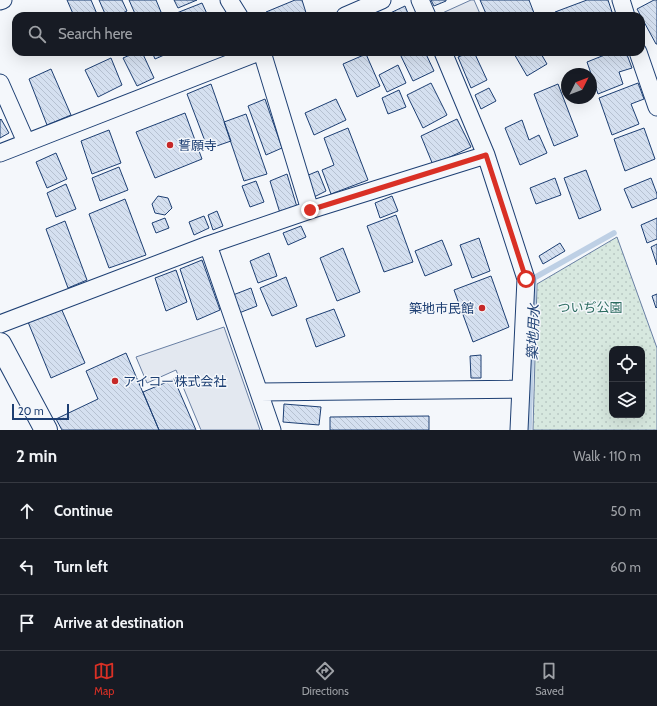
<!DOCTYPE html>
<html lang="en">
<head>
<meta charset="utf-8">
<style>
  body { margin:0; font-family:Cabin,"Noto Sans JP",sans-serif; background:#242831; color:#f1f3f6 }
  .controls { position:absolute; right:12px; bottom:12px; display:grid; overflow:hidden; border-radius:8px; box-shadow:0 4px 16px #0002 }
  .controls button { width:36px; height:36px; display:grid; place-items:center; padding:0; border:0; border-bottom:1px solid #363941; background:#171b24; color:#f1f3f6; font:20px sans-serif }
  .compass { position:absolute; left:561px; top:68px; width:36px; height:36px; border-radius:50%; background:#171b24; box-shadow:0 4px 16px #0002; rotate:48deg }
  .scale { position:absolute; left:12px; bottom:10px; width:57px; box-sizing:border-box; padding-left:4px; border:2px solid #1d3f73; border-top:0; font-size:11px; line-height:14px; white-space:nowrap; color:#1d3f73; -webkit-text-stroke:3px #f4f7fb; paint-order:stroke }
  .stop { position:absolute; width:12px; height:12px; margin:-9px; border:3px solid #d93025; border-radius:50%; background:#fff }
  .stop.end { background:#d93025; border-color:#fff; box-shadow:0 1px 4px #0008 }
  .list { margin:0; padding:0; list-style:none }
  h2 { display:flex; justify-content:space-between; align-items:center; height:52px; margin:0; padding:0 16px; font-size:17px }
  h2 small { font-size:13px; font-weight:400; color:#9ea1a6 }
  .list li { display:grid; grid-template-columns:26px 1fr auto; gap:12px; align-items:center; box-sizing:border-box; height:56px; padding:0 16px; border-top:1px solid #363941 }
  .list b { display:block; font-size:15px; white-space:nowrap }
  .list em { font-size:13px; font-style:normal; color:#9ea1a6 }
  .icon { flex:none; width:22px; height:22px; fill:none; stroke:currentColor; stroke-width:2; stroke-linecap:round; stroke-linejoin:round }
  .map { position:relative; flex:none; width:657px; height:430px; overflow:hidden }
  .search { position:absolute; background:#171b24; box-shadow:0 4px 16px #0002; left:12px; right:12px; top:12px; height:44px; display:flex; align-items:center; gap:10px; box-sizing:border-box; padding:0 14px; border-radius:12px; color:#9ea1a6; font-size:15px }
  .sheet { height:220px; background:#171b24 }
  nav { display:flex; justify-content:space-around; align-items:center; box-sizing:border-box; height:56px; border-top:1px solid #363941; background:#171b24; font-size:11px; color:#9ea1a6 }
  nav a { display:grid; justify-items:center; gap:2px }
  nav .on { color:#d93025 }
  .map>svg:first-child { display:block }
  .park { fill:url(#park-dots); stroke:#687fa3; fill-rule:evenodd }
  .parking { fill:#e3e8f0; stroke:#687fa3 }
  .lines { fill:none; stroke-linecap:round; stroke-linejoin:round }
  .stream { stroke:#bed0e5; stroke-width:5.5 }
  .building { fill:url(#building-back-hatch); stroke:#1d3f73 }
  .street-casing { stroke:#1d3f73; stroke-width:19 }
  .secondary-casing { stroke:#1d3f73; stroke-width:24 }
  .street { stroke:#f4f7fb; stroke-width:17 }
  .secondary { stroke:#f4f7fb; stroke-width:22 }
  .route { stroke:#d93025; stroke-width:5 }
  .poi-dot { fill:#c62828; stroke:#f4f7fb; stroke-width:1.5 }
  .labels { text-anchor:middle; stroke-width:3; stroke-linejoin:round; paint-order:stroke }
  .poi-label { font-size:13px; fill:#1d3f73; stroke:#f4f7fb; text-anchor:start }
  .park-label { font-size:13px; fill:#2c6c60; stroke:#f4f7fb }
  .water-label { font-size:14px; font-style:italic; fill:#1d3f73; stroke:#f4f7fb }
</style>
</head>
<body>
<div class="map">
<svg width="657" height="430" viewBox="0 0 657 430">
  <defs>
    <pattern id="park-dots" width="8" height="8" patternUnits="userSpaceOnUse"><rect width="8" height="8" fill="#d7e8df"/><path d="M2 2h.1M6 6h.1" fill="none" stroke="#b8c8c3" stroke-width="1.8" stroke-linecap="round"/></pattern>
    <pattern id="building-back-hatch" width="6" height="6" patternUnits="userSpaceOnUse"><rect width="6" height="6" fill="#d5e0f0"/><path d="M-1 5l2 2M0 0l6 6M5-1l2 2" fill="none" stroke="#b6c1d1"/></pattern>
  </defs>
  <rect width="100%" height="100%" fill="#f4f7fb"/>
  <path class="park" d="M617,237L657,348V430H533L537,284ZM612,349H642V415H612Z"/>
  <path class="parking" d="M471,0H474L481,16H438V15Z
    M224,327L260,430H201L176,370L147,383L136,357Z"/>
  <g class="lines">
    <path class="stream" d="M529,430L534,278L614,233"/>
  </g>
  <path class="building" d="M67,0H91L97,14L94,16H74Z
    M99,0H122L127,11L116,16H106Z
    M129,0H156L161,12L152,16H136Z
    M174,0H197L178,8Z
    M295,0H302L307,16H267L266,12Z
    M431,0H446V1L434,6Z
    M480,0H529L534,13L528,16H487Z
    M587,0H608L612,12L602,16H556L555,12Z
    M654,0H657V44H656L637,9Z
    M202,3L208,16H169Z
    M405,6L409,16H384Z
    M137,52H142L154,78L137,86L123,58Z
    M152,52H171L155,59Z
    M399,52H425L434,71L413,81Z
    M471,52H474L487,80L471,88L458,57Z
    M513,52H540L547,64L527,76Z
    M612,52H626L632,68L619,72L623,84L598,94L587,62Z
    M366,54L380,86L357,97L343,64Z
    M111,58L122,85L98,97L85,70Z
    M398,65L406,83L387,92L379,75Z
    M51,69L71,115L47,125L29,79Z
    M431,83L447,115L423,128L407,95Z
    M638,83L644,99L631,104L639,124L612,135L599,98Z
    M211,84L231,141L208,149L187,94Z
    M558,84L578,136L554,146L534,94Z
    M489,88L496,101L481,109L475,95Z
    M399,90L406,107L388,114L382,98Z
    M265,99L282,148L266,155L248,106Z
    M336,99L346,120L314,135L305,113Z
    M185,113L202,159L155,178L136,132Z
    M246,114L267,174L244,181L224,122Z
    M1,119L9,133L0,138V120Z
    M457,119L471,147L433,165L421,136Z
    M522,120L529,140L539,135L547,153L520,165L505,128Z
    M348,128L368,180L331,194L322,170L334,165L324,138Z
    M644,128L655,159L625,171L614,139Z
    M109,130L121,163L92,174L81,141Z
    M56,153L67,179L47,188L36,162Z
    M119,167L128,190L100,201L92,178Z
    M586,170L601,210L579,219L564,178Z
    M318,171L326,191L314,197L306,176Z
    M287,174L297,207L280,213L270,181Z
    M555,178L561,195L536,204L530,188Z
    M651,178L657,194V198L632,208L624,189Z
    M256,181L264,202L250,207L242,186Z
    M66,184L76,209L56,217L47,193Z
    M158,196L168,198L172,208L165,215L155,213L152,204Z
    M392,196L398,211L380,218L375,203Z
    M125,199L146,255L109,268L89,214Z
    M217,211L223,226L213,230L208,215Z
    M396,215L413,262L384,272L367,226Z
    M204,216L209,228L194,235L189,222Z
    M165,218L169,228L156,233L152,223Z
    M657,218V239L647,243L641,225Z
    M65,221L87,280L68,288L46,229Z
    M301,226L306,237L288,245L283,233Z
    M479,238L490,271L472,278L460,245Z
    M442,240L452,265L425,276L415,251Z
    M560,243L565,251L543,264L539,256Z
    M657,244V265L651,247Z
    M343,248L360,292L337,301L320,258Z
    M269,253L277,276L258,283L250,261Z
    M202,260L220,310L197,320L180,269Z
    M176,270L187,302L166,311L155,278Z
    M491,276L509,327L473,342L454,290Z
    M286,277L297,306L272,316L260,288Z
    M251,288L257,306L239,313L233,295Z
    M657,294V307L656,308L652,296Z
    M61,308L85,363L51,378L28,322Z
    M334,309L345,336L316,347L306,319Z
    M126,353L159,430H62L56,419L98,399L86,371Z
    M481,355V378H471L470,356Z
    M174,379L196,430H159L143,392Z
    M284,404L321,407L319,425L283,422Z
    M429,416V430H330V417Z"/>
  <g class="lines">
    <g class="street-casing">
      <path id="street" d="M229,0L239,16
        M420,0L427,16
        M621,0L626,16
        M0,1L3,0
        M345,16L382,0
        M262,52L310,210
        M443,52L486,155L526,279L519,430
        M638,52L657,107
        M0,83L26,142
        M0,153L259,52
        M208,245L272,430
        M0,324L208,245L310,210L486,155
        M260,392L521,389"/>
    </g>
    <g class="secondary-casing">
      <path id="secondary" d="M0,344L46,430"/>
    </g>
    <use href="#street" class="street"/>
    <use href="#secondary" class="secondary"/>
  </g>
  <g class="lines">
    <path class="route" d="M310,210L486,155L526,279"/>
  </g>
  <g class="poi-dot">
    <circle cx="170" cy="145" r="4"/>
    <circle cx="482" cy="308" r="4"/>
    <circle cx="115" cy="381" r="4"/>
  </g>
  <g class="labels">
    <g class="poi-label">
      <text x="178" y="150">誓願寺</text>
      <text x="474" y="313" text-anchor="end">築地市民館</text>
      <text x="123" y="386">アイコー株式会社</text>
    </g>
    <g class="park-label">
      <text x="590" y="312">ついぢ公園</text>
    </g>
    <g class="water-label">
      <text transform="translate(533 332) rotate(-88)" y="5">築地用水</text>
    </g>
  </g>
</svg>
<div class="controls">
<button><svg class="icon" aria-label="locate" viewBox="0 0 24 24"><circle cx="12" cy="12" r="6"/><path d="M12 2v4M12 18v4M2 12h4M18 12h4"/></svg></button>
<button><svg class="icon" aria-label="layers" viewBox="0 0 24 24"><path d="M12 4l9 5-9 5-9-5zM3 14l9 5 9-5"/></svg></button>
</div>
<svg class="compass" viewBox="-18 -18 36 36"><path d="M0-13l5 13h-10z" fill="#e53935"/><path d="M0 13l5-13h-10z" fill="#9ea1a6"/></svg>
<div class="scale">20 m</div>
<div class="stop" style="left:526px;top:279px"></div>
<div class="stop end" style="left:310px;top:210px"></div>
<div class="search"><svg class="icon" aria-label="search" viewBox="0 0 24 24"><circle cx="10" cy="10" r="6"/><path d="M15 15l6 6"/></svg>Search here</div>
</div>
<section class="sheet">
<h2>2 min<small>Walk · 110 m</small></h2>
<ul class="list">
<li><svg class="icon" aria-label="ahead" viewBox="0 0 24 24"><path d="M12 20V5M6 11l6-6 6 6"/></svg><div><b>Continue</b></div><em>50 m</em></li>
<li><svg class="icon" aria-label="left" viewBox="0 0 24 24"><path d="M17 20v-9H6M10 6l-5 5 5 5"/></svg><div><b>Turn left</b></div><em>60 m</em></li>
<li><svg class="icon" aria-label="arrive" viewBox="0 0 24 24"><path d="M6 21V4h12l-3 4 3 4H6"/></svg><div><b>Arrive at destination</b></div></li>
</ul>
</section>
<nav>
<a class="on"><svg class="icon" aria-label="map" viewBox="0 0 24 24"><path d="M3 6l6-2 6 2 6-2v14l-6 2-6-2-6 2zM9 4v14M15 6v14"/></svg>Map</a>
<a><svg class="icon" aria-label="directions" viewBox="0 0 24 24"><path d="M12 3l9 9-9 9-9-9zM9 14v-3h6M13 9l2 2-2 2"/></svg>Directions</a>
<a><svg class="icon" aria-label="saved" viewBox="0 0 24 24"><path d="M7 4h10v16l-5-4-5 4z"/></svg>Saved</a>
</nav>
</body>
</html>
